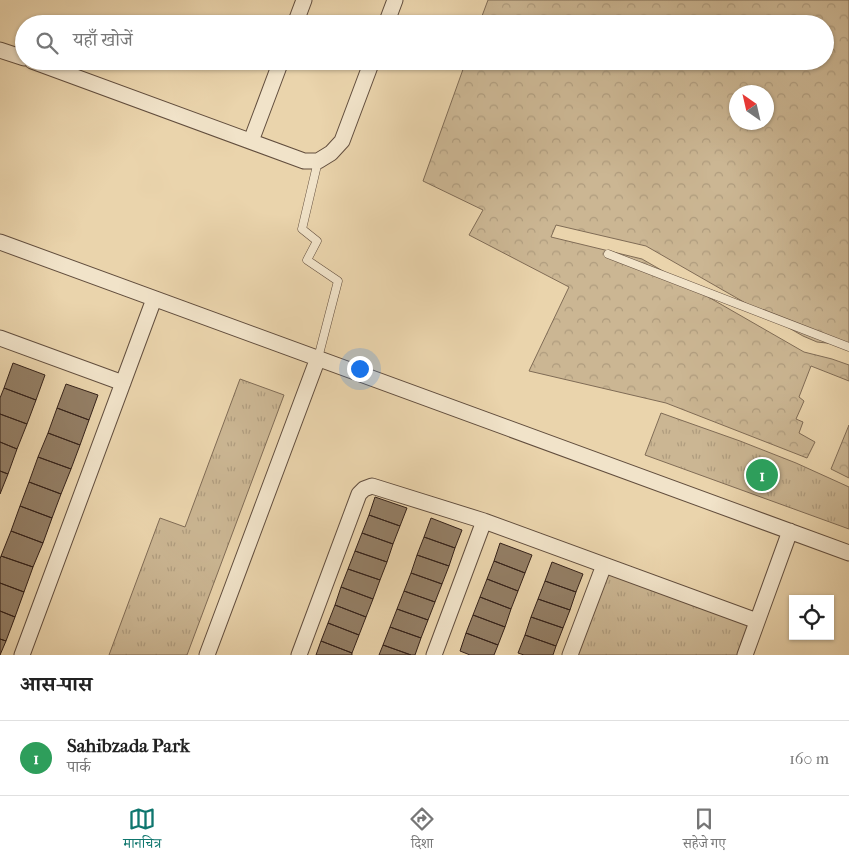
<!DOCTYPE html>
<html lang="hi">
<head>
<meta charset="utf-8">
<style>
  body { margin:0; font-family:"IM FELL French Canon","Noto Serif Devanagari",serif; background:#f6f6f6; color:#222 }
  .controls { position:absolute; right:15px; bottom:15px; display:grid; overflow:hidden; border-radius:0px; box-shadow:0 1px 4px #0004 }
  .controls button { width:45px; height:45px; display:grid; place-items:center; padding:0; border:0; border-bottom:1px solid #e0e0e0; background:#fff; color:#222; font:25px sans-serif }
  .compass { position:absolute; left:729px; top:85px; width:45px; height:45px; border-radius:50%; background:#fff; box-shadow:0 1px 4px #0004; rotate:326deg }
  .you { position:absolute; left:359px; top:368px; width:18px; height:18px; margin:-12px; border:4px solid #fff; border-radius:50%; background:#1a73e8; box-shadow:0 0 0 8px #1a73e833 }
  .badge { display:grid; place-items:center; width:32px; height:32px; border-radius:50%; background:#0f766e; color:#fff; font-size:16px; font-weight:700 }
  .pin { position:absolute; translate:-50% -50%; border:2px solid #fff; box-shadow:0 1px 5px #0006 }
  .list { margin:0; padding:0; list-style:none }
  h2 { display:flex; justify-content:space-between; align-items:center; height:65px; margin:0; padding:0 20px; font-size:21px }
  h2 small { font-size:16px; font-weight:400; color:#767676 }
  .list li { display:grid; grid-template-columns:32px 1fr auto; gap:15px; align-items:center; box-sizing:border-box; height:75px; padding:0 20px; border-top:1px solid #e0e0e0 }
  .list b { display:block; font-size:19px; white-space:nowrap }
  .list p { margin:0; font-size:16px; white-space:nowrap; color:#767676 }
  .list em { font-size:16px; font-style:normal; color:#767676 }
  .icon { flex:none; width:28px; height:28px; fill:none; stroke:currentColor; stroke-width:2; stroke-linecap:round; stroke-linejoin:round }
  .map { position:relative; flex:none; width:849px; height:655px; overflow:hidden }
  .search { position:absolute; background:#fff; box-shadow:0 1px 4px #0004; left:15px; right:15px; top:15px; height:55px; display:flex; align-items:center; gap:12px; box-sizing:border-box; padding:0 18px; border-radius:28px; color:#767676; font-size:19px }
  .sheet { height:140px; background:#fff }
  nav { display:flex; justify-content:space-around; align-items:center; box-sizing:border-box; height:70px; border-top:1px solid #e0e0e0; background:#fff; font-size:14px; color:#767676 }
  nav a { display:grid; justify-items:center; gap:2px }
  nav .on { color:#0f766e }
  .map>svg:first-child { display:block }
  .grass { fill:url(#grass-tufts); stroke:#806c56 }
  .forest { fill:url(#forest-crowns); stroke:#806c56; fill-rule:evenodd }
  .building { fill:#937e65; stroke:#342119 }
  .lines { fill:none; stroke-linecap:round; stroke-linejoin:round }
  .lane-casing { stroke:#624e3e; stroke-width:9 }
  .street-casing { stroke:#624e3e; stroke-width:17 }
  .lane { stroke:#f1e3c9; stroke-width:8 }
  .street { stroke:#f1e3c9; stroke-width:15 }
</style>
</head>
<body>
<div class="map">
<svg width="849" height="655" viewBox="0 0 849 655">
  <defs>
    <pattern id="grass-tufts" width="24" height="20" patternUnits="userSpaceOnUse" patternTransform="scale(1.25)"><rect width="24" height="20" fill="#cbb693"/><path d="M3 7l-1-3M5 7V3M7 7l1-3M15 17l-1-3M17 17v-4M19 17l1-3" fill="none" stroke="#af9c7e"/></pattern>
    <pattern id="forest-crowns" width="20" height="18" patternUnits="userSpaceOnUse" patternTransform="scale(1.25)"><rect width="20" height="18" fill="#cbb693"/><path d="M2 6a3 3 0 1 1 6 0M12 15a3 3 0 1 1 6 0" fill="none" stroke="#af9c7e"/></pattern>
  </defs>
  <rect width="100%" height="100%" fill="#ead4ac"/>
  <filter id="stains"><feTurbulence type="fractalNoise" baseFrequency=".004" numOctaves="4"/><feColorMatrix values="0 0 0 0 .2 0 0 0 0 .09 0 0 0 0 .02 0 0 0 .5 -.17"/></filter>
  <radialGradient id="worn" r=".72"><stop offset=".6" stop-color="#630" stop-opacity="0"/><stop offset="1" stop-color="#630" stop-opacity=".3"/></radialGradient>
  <path class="grass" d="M240,379L284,395L187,655H109L160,518L185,527Z
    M661,413L740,441L796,463L849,487V529L645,455Z
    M604,565L757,621L745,655H570Z"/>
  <path class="forest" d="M488,0H849V349L836,344L817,342L803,336L646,246L556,225L551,237L642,259L804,352L832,359L849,365V381L811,366L799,397L804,401L796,419L803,422L799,433L815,442L807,458L666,403L529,371L569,287L469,235L483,210L423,181L466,61H825V24H479ZM736,92H766V122H736Z
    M849,425V478L831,469Z"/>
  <path class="building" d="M13,363L45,375L36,400L4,388Z
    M66,384L98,395L89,420L57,408Z
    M4,388L36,400L27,424L0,414V398Z
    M57,408L89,420L80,445L48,433Z
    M0,414L27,424L17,449L0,442Z
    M48,433L80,445L71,469L38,457Z
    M0,442L17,449L8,474L0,471Z
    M38,457L71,469L61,494L29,482Z
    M0,471L8,474L0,494Z
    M29,482L61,494L52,518L20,506Z
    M375,497L407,508L400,526L369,515Z
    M20,506L52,518L43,543L11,531Z
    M369,515L400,526L393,544L362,533Z
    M431,518L462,530L455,548L424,537Z
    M11,531L43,543L33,567L1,556Z
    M362,533L393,544L387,562L355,551Z
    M424,537L455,548L449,566L417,555Z
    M500,543L532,555L525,573L494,561Z
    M355,551L387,562L380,580L348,569Z
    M417,555L449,566L442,584L411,573Z
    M1,556L33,567L24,592L0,583V559Z
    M494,561L525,573L518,591L487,579Z
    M552,562L583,574L576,592L545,581Z
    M348,569L380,580L373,599L341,587Z
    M411,573L442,584L435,602L404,591Z
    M487,579L518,591L511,609L480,597Z
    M545,581L576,592L570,610L538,599Z
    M0,583L24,592L15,617L0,611Z
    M341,587L373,599L366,617L335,605Z
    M404,591L435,602L428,620L397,609Z
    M480,597L511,609L505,627L473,615Z
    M538,599L570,610L563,628L531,617Z
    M335,605L366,617L359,635L328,623Z
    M397,609L428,620L421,638L390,627Z
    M0,611L15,617L6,641L0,639Z
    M473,615L505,627L498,645L466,633Z
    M531,617L563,628L556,646L525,635Z
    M328,623L359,635L352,653L321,641Z
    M390,627L421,638L415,655H411L383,645Z
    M466,633L498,645L494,655H470L460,651Z
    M525,635L556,646L553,655H524L518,653Z
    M0,639L6,641L0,655Z
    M321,641L352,653V655H316Z
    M383,645L411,655H379Z"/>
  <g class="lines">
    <g class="lane-casing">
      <path id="lane" d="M608,254L849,347
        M318,358L338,281L307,260L317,241L302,229L318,161"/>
    </g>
    <g class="street-casing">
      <path id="street" d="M295,24L304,0
        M386,24L395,0
        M0,50L24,58
        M32,61L304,161H318L331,153L342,141L372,61
        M251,141L281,61
        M0,242L849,553
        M0,338L123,383
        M22,655L154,299
        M207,655L318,358
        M299,655L359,494L364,489L372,486L484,521L757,621
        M434,655L484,521
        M570,655L604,565
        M745,655L790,531"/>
    </g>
    <use href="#lane" class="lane"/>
    <use href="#street" class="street"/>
  </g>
  <rect width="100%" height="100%" filter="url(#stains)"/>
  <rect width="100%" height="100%" fill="url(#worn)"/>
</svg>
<div class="controls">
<button><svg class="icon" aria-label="locate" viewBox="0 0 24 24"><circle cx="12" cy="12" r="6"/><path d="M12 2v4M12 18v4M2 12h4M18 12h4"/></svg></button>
</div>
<svg class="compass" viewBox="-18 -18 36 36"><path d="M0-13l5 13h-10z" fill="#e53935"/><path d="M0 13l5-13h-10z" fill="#767676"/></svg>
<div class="you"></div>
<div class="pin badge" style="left:762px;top:475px;background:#2e9e5b">1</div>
<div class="search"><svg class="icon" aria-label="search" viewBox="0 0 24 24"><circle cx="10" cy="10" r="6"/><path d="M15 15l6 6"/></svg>यहाँ खोजें</div>
</div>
<section class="sheet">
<h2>आस-पास<small></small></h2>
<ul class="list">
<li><span class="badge" style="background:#2e9e5b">1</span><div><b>Sahibzada Park</b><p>पार्क</p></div><em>160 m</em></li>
</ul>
</section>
<nav>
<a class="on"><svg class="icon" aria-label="map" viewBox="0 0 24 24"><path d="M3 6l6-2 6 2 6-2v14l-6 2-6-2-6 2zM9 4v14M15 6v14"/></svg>मानचित्र</a>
<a><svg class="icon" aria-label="directions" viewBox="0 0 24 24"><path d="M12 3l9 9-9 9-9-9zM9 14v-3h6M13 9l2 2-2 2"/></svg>दिशा</a>
<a><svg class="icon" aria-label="saved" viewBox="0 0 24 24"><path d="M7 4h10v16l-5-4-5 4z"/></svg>सहेजे गए</a>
</nav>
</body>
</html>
